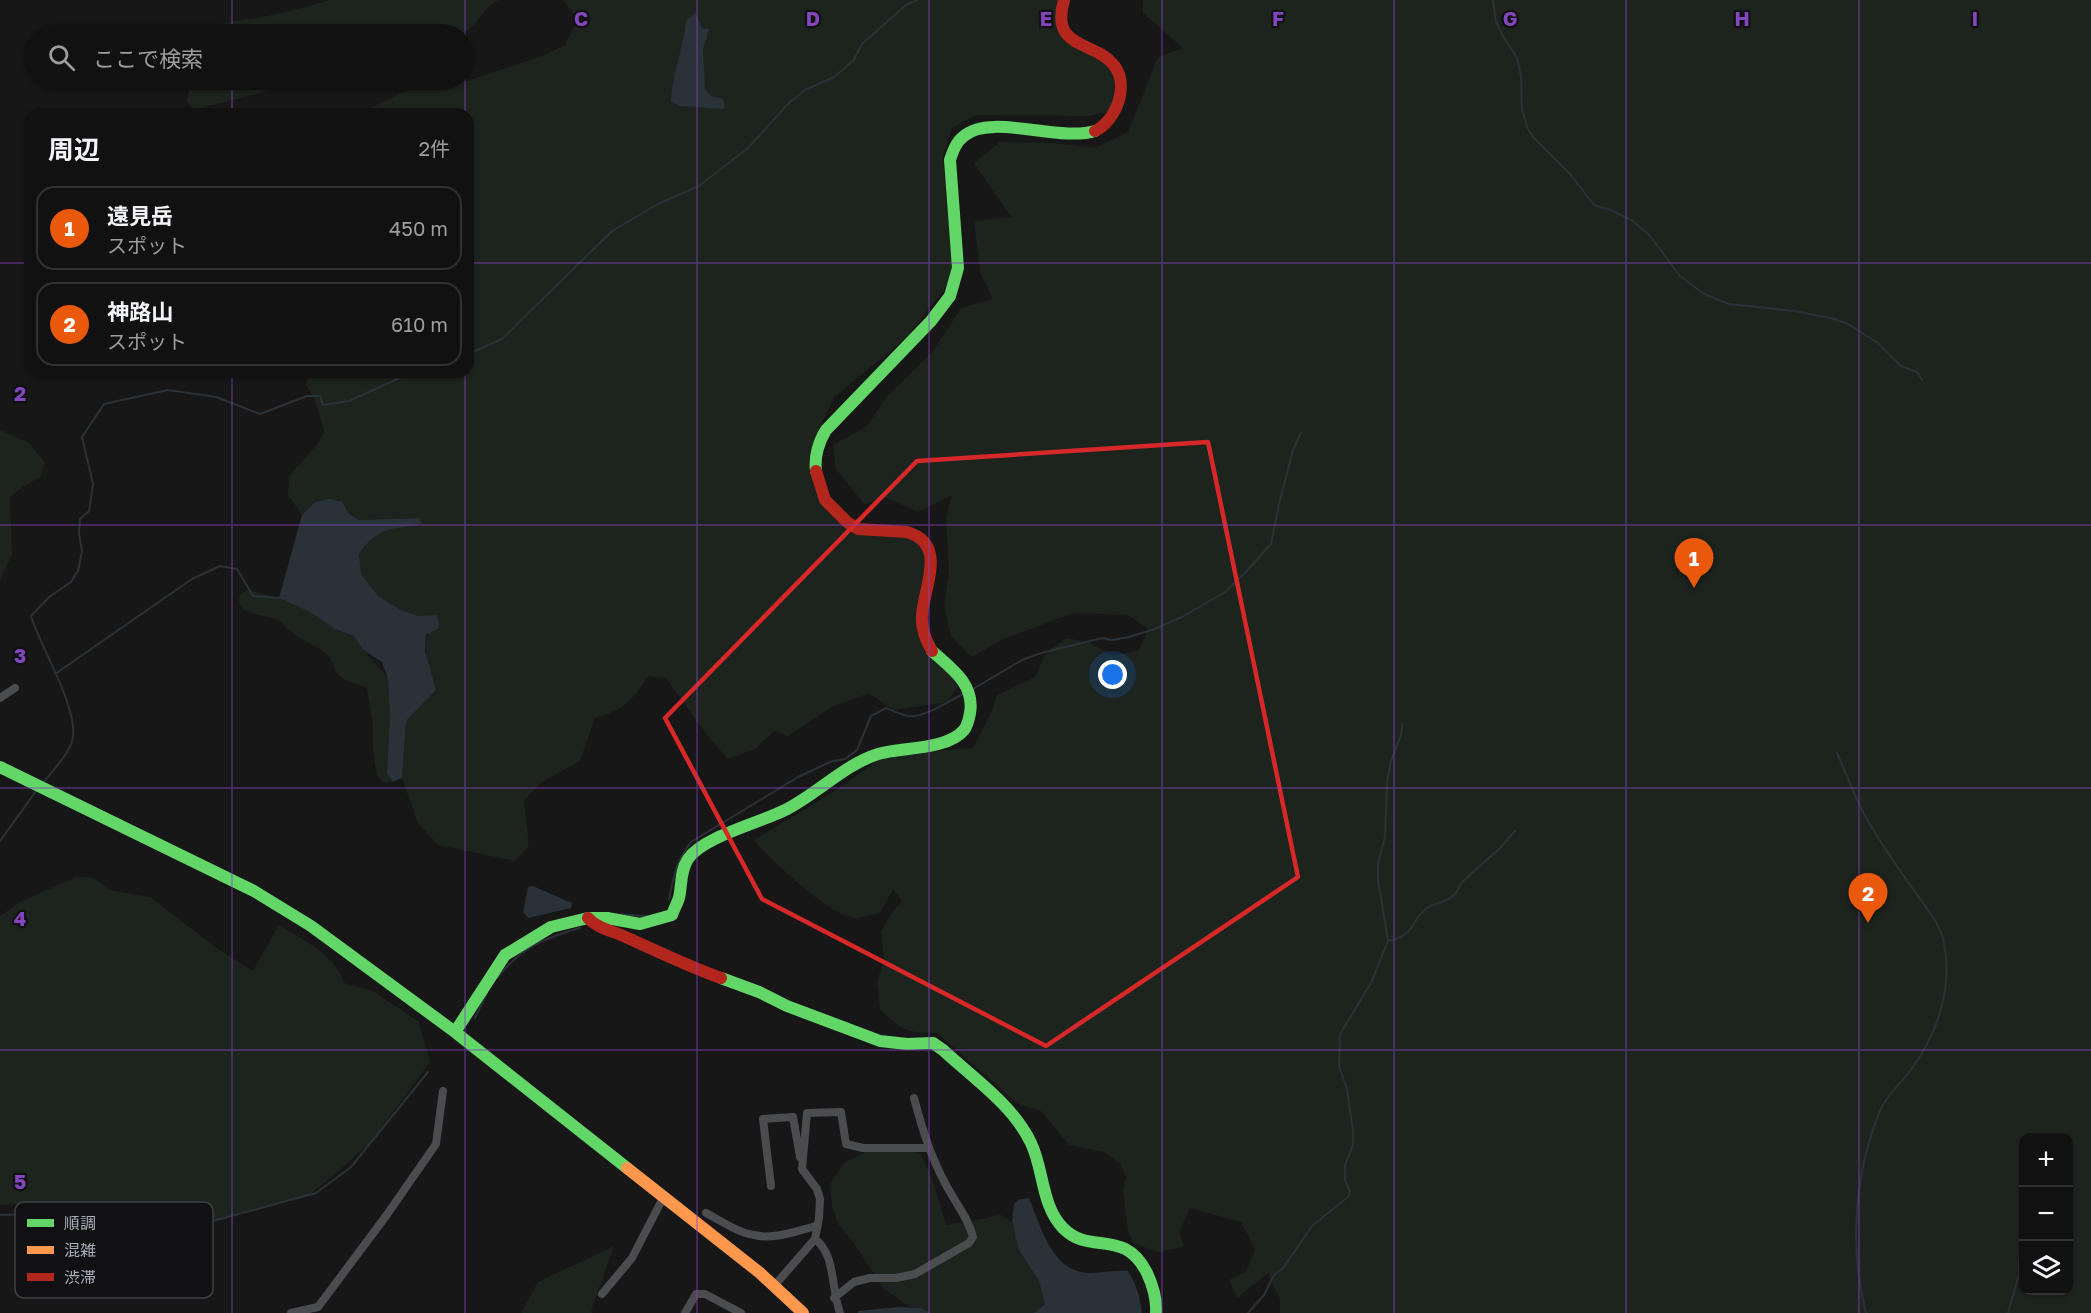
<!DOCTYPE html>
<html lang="ja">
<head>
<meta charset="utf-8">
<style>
  body { margin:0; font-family:"Golos Text","Noto Sans JP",sans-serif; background:#1e1f1f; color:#f1f3f6 }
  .controls { position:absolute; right:18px; bottom:18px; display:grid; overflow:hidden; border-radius:12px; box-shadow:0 2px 4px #0004 }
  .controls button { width:54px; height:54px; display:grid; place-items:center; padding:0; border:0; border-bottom:2px solid #303131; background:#111; color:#f1f3f6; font:30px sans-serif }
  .you { position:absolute; left:1113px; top:675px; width:21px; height:21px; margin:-15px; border:4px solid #fff; border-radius:50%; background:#1a73e8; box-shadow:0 0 0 9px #1a73e833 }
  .badge { display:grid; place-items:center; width:39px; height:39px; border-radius:50%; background:#ea580c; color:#fff; font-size:20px; font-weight:700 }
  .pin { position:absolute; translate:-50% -50px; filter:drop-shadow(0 2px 3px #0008) }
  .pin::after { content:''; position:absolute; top:32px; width:21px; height:18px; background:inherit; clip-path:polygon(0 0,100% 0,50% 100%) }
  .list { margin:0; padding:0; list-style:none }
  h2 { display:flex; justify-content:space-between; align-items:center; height:78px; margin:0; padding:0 24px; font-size:26px }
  h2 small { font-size:20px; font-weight:400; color:#9c9d9f }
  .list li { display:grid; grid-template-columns:39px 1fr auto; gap:18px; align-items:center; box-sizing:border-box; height:84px; margin:0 12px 12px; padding:0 12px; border:2px solid #303131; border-radius:18px }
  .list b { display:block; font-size:22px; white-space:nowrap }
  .list p { margin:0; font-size:20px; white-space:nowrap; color:#9c9d9f }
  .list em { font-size:20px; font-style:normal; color:#9c9d9f }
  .icon { flex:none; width:33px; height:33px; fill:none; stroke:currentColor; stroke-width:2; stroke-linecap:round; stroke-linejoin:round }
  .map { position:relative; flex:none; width:2091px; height:1313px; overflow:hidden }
  .search { position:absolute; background:#111; box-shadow:0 2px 4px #0004; left:24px; top:24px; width:450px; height:66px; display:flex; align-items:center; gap:15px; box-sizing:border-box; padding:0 21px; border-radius:33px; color:#9c9d9f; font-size:22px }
  .panel { position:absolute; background:#111; box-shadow:0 2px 4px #0004; left:24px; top:108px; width:450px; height:270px; border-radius:18px }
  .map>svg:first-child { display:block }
  .green { fill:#1d241e; fill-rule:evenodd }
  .water { fill:#2a3239 }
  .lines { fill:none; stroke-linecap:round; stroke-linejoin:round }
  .stream { stroke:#2a3239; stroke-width:2 }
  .street { stroke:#4b4c50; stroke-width:8 }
  .fast { stroke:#63d668; stroke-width:12 }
  .slow { stroke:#ff974d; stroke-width:12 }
  .jam { stroke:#b3261e; stroke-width:12 }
  .marked { fill:none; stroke:#d62828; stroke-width:4.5; stroke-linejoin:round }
  .grid { fill:none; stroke:#8446be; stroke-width:1.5; stroke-opacity:0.55 }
  .key { fill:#111113; stroke:#3e4045; stroke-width:1.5 }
  .key-label { font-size:16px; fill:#a8adb8 }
  .grid-label { font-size:20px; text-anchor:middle; font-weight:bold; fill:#8446be; stroke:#111113; stroke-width:4.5; stroke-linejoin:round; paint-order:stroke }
</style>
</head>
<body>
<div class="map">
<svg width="2091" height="1313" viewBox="0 0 2091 1313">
  <rect width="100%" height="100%" fill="#171717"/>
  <path class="green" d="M331,0H499C486,5 482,17 473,26C456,42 411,34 390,30L383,34H205C219,20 243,21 262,17C286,13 308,6 331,0Z
    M563,0H1058L1065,31L1113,62L1118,88L1111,111L1089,116L975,115L952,128L943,156L947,209L955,269L943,291L905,339L834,397L818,432L812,473L859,534L892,535L920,541L933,555L924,612L927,641L962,680L948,702L893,710L869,693L832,707L788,736L774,731L755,749L728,759L710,739L666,678L648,676C631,702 625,709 595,718L580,761L542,782L524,801L529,846L515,861L438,845L418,823L402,778L406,721L436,690C426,655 419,648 437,615L418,616L401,610L378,596L361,574L359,554C380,526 389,530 421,524L418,518L359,520L315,502L302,515L288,495L289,476L319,442L324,431L315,400L306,384L310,372H468V114H366L372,107L409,90L464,82L545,55L565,45L574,27L575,16Z
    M1143,0H2091V1313H1280V1299L1268,1273L1237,1298L1229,1280L1246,1272L1255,1249L1241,1222L1190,1208L1179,1232L1184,1247L1158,1252L1133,1243L1128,1231L1123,1189L1126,1177L1120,1164L1104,1152L1069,1145L1041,1111L1018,1104L937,1033C906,1033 901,1030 880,1009L877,983L884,958L881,932L892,912L902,901L893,889L880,913C873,914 864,917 857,918C832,919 770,859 754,840L835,791L885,755L973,748L990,715L997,695L1035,677L1047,651L1067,638L1090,643L1113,656L1139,650L1148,629L1128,615L1074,613L1003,639L972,657L951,637L944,606L949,572L946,519L952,495L918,512L887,498L864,504L836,469L833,445L867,426L887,396L934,350L961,308L993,299L980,272L974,221L1011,217L974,163L1000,142L1054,143L1095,148L1128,132L1158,57L1183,48L1143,13ZM2024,1138H2068V1290H2024Z
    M191,80H299L260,93L194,110L187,102Z
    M0,430L29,443L45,462L40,477L24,486L10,497L12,555L0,580Z
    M248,590L279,598L310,612L335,629L354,636L363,650L388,678L390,717L387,773L393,782H383L377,775L373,750V724L367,688C360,684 352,683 345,680C335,675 335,665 329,657C322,648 307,643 297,636C291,632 285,626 279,621C266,612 231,618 241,593Z
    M76,877L94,878L110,890L150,897L215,947L253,971L279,925C301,939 336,955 344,983L373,991L419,1022L430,1062L371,1142L334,1175L309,1195L243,1212L212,1223L154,1235L112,1230L35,1203L0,1205V916L20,902Z
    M890,1147L920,1153L932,1178L946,1225L988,1218L999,1214L1012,1222L1019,1250L1039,1281L1046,1304L1034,1313H931L921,1308L910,1307L884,1289L851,1239L838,1224L832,1205L830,1184L844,1163L866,1152Z
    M614,1246L591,1311L593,1313H521L538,1282Z"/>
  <path class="water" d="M695,13L702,28L709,29L703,49L705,89L711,96L723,99L725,108L720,109L680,106L671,101C672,73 684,48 686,21Z
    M330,499L342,502L349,514L359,520L419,518L422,524C390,530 379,526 359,554L361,574L378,596L401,610L418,616L437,615L439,628L426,635L425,651L436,690L406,721L402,778L393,782L387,773L390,717L388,679L382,662L363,650L354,636L335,629L310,612L279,598L302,515L315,502Z
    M533,886L572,903L571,908L528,918L523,912L528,887Z
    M1029,1198C1041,1227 1052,1273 1090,1273C1103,1273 1115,1270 1128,1271C1136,1284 1140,1297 1142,1313H1034L1045,1304L1039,1281L1019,1250L1012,1222L1014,1204L1020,1199Z
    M898,1307L921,1308L931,1313H858V1311Z"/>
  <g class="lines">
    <path class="stream" d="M1493,0L1496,22L1503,36L1517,58L1521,76L1522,110L1528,129L1534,138L1570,174L1594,205L1611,210L1633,221L1650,236L1680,276L1704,294L1729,304L1795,311L1834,319L1848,324L1878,343L1901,366L1917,372L1922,380
      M468,354L502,339L612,231L658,204L699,186L748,148L789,103L805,90L834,77L853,61L862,44L906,5L917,0
      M55,674L192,579L220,566L237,569L253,596L279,598
      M973,689L1022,660L1041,653L1102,638L1112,640L1129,637L1152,630L1182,617L1225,592L1245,573L1271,544L1279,504L1293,450L1301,433
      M1837,753C1847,775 1855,799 1867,819C1881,844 1898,868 1915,892C1926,908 1940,923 1944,943C1953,989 1937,1035 1910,1071C1900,1084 1885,1097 1880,1111C1854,1174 1849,1248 1866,1313
      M43,783C52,771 67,757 72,742C81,711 40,647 31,616L49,597L71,582L78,571L82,551L79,534L80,519L89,511L93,484L82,437L104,404L168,390L216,397L260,414L307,396H320L323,405L349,401L413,372
      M0,841L37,790
      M669,899C674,876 676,861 691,842L798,777L830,762L845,759L857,750L871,716L886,708C893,711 901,715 908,716C925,718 950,700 965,693
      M614,914L647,916
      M1388,941L1378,880V863L1385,837L1387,782L1391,761L1401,735L1402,724
      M497,978C522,947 542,939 580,928
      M475,1018L487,993
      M0,1215L38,1214L54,1215L136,1237L169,1233L316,1193L351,1167L428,1072
      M1248,1313L1264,1295L1274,1275L1283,1268L1312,1226L1348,1197L1350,1192L1345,1180V1165L1353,1145V1131L1347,1089L1339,1066L1340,1034L1371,983L1388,941C1417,935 1410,920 1427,908C1442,899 1452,905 1461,883L1500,848L1515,831
      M2008,1313L2019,1274V1260"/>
    <path class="street" d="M0,698L15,688
      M771,1186L763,1119L793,1117L800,1157
      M706,1213C721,1221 737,1232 754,1235C774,1240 797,1231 816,1226
      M815,1239C836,1255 831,1289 840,1313
      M774,1286L815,1239L819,1218L820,1199L817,1189L802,1169L807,1113L841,1112L846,1144L863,1148H927
      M602,1294L632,1258L663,1198
      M834,1298L854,1282L870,1278H896L915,1274L969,1243L973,1237C968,1217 954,1201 945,1183C930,1155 922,1128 914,1098
      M291,1313L318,1307L386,1216L436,1144L443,1091
      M685,1313L696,1294H705L741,1313"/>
    <path class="fast" d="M816,471C814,457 819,441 826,430L931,321L950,296L958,268L950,160C953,151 956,142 964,136C990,113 1059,142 1095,131
      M0,767L254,891L311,926L455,1032L627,1168
      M721,978L759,992L787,1006L880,1041L907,1044L933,1043L943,1050C973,1078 1013,1105 1031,1143C1044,1170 1041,1205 1063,1228C1090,1256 1124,1227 1147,1273C1153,1286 1157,1299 1156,1313
      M455,1032L505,955L551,927L588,918H607L640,924L672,915C674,909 677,904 679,898C682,885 680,871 688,859C703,836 764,822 789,808C819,792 846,764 878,754C903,747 947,750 964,730C968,725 969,718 970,713C975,684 951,668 932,651"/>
    <path class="slow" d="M627,1168L760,1273L803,1313"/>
    <path class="jam" d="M1064,0C1050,49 1093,41 1112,63C1131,83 1117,120 1095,131
      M816,471L825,500L847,522L858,529L907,532C948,544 924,586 922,615C921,628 925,639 932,651
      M588,918C597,928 609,930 621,935C655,950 687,966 721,978"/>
  </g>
  <path class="marked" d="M1208,442L1298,877L1046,1046L762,899L665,718L917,461Z"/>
  <path class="grid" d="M232,0V34M465,0V114M697,0V1313M929,0V1313M1162,0V1313M1394,0V1313M1626,0V1313M1859,0V1313M232,80V114M0,263H30M468,263H2091M232,372V1313M465,372V1313M0,525H2091M0,788H2091M0,1050H2091"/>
  <rect x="15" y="1202" width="198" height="96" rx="9" class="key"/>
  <rect x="27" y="1219" width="27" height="8" fill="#63d668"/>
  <rect x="27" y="1246" width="27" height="8" fill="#ff974d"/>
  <rect x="27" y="1273" width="27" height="8" fill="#b3261e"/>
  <g class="key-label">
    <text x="64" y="1229">順調</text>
    <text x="64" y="1256">混雑</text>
    <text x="64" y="1283">渋滞</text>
  </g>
  <g class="grid-label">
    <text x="581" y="26">C</text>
    <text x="813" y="26">D</text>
    <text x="1046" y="26">E</text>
    <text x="1278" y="26">F</text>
    <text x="1510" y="26">G</text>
    <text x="1742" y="26">H</text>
    <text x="1975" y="26">I</text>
    <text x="20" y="401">2</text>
    <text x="20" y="663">3</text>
    <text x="20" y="926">4</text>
    <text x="20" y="1189">5</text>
  </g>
</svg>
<div class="controls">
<button>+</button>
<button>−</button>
<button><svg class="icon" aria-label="layers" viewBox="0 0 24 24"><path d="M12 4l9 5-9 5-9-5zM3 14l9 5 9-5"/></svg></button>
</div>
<div class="you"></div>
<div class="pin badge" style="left:1694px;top:588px">1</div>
<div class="pin badge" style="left:1868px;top:923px">2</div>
<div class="search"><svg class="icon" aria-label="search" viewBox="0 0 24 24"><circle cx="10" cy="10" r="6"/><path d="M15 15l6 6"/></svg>ここで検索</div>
<section class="panel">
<h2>周辺<small>2件</small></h2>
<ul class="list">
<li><span class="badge">1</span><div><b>遠見岳</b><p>スポット</p></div><em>450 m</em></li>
<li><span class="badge">2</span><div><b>神路山</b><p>スポット</p></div><em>610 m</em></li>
</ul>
</section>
</div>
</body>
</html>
